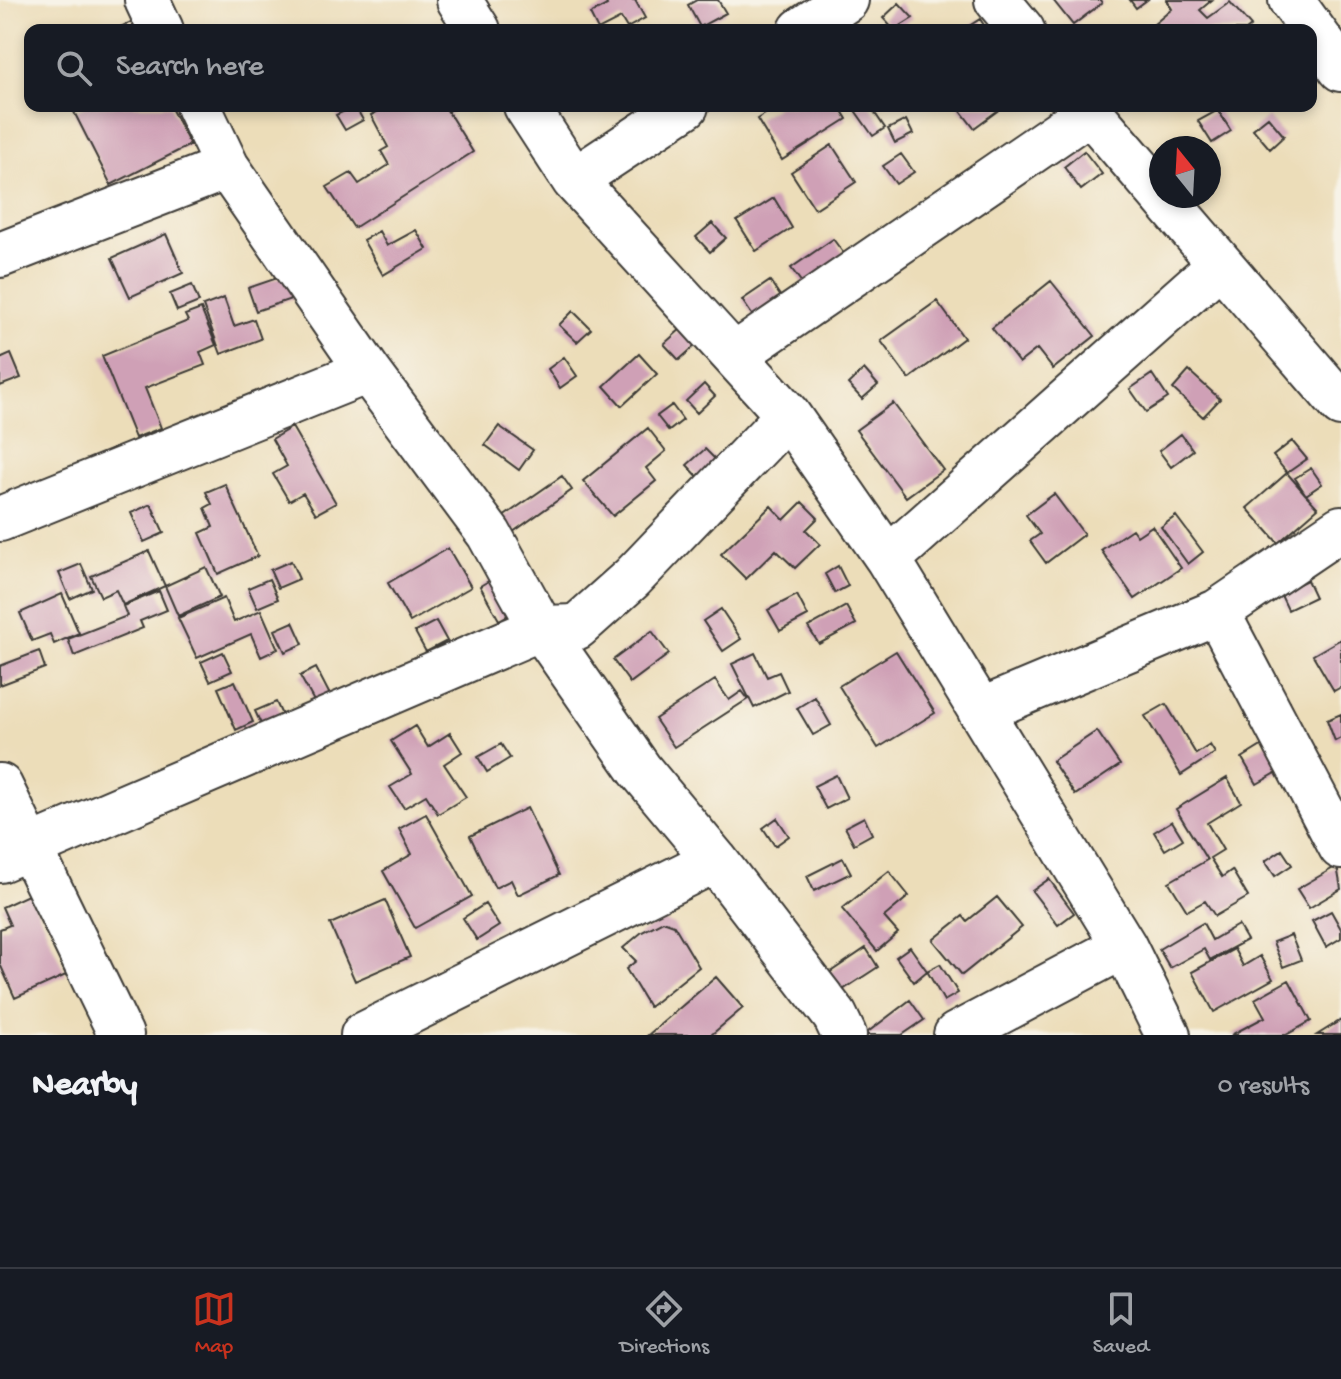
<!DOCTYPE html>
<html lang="en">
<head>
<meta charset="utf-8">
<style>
  body { margin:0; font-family:"Gochi Hand",sans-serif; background:#20242c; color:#f1f3f6 }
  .compass { position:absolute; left:1149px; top:136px; width:72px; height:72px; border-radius:50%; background:#171b24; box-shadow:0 4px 12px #0003; rotate:342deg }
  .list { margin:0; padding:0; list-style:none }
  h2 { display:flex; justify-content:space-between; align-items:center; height:104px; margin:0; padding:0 32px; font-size:34px }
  h2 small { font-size:26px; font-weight:400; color:#9ea1a6 }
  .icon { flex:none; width:44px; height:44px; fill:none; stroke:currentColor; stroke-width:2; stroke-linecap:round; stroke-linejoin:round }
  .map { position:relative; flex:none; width:1341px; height:1035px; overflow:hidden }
  .search { position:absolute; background:#171b24; box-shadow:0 4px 12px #0003; left:24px; right:24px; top:24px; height:88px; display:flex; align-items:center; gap:20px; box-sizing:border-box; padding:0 28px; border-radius:16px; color:#9ea1a6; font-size:30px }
  .sheet { height:232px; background:#171b24 }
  nav { display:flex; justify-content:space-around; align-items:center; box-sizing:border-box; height:112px; border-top:2px solid #363941; background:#171b24; font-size:22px; color:#9ea1a6 }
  nav a { display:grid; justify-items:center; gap:4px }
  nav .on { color:#c8321e }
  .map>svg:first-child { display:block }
  .building { fill:#cfa0b6 }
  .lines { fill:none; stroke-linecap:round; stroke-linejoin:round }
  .minor-casing { stroke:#3b3934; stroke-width:48 }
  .minor { stroke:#fff; stroke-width:44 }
</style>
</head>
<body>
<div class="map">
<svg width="1341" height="1035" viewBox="0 0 1341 1035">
  <rect width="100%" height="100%" fill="#f7f3e8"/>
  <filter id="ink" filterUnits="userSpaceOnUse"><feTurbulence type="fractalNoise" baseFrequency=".0125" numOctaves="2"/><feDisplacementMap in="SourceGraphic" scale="16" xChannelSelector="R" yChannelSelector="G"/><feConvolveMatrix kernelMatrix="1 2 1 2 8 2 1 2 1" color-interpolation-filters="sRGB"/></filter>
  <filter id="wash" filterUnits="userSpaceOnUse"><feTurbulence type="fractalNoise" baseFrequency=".006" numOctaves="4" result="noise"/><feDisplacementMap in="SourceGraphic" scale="32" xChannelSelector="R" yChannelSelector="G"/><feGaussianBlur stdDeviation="1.8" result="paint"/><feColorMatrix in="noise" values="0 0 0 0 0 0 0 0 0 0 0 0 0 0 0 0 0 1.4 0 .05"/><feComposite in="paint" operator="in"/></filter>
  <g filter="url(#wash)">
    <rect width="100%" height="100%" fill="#ecddb9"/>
    <g id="blocks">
      <path class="building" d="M605,0H635L645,18L627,28L621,18L598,30L590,14L607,5Z
        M697,0H718L726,13L700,27L688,5Z
        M1053,0H1100L1102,3L1073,25Z
        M1130,0H1147L1136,8Z
        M1167,0H1212L1200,10L1208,18L1230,2L1251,26L1246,30H1147L1172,9Z
        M899,3L913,18L894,30L883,18Z
        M980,19L987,30H963Z
        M133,21L137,30H114Z
        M87,106H170L190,145L111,185L74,112Z
        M355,106L363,120L345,130L336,115Z
        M388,106H454L456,109L447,110L473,152L354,228L327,187L351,173L359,184L389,165L381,151L388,147L371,115Z
        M778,106H839L847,119L782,160L757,119Z
        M858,106H870L885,128L873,136L854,109Z
        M957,106H1004L974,128Z
        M1218,110L1231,131L1212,143L1198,121Z
        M1268,117L1284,136L1270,149L1253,129Z
        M906,120L913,134L895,143L888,129Z
        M832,145L856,182L815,209L791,172Z
        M1084,151L1102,174L1081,190L1064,167Z
        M901,154L914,172L896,184L883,166Z
        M774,198L792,228L756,251L737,221Z
        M712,223L726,238L710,252L696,237Z
        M416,230L427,249L383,275L363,240L379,231L387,246Z
        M166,234L183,273L130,297L112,258Z
        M833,239L847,258L805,287L791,268Z
        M292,273L300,296L256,311L248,288Z
        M770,281L783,300L755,319L742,300Z
        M1051,281L1095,336L1053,369L1037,349L1019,363L992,328Z
        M192,285L199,302L177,311L170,294Z
        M224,298L234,326L254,319L261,339L221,354L203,306Z
        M937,301L964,338L909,379L881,341Z
        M201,309L216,345L200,352L205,365L145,388L161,428L135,438L102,356L188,321L185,315Z
        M573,311L591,329L577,342L559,325Z
        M682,328L697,344L679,360L664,344Z
        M11,354L21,378L0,386V359Z
        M639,354L657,374L622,406L604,386Z
        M564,357L577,376L560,388L548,369Z
        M864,369L878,385L862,399L848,384Z
        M1189,371L1220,399L1203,417L1173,389Z
        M1152,374L1168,398L1146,412L1130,389Z
        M704,384L715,396L697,413L686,401Z
        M893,403L943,470L906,497L856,430Z
        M672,405L683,420L669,431L657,416Z
        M499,426L533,450L519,470L485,445Z
        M292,427L336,503L316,514L303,493L289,501L273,474L287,466L272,439Z
        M648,428L666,451L646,468L656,481L613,516L583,481Z
        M1181,434L1193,450L1171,467L1159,451Z
        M1292,441L1307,459L1287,473L1273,456Z
        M705,449L722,466L704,483L687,465Z
        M1311,468L1322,484L1306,495L1318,508L1278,543L1247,508L1287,473L1306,495L1295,478Z
        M562,476L572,490L513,532L503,517Z
        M225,484L258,556L218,574L200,533L213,527L205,508L212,504L206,492Z
        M1054,494L1084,534L1046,563L1030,541L1040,534L1026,515Z
        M802,502L818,518L806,530L820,544L795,568L776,550L746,579L721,554L771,506L784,520Z
        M151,504L164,533L144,542L131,513Z
        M1176,516L1203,552L1188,564L1161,527Z
        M1152,526L1181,568L1135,599L1101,550L1132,529L1137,536Z
        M448,548L471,587L410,622L388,583Z
        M149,551L165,586L123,605L116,590L101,597L91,576Z
        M291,561L299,579L278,588L270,570Z
        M81,564L92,589L70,599L59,573Z
        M838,566L848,586L835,593L825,574Z
        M206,567L220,597L178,616L165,586Z
        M497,576L517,610L499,620L480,586Z
        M269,579L278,599L257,608L248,588Z
        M1307,580L1315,597L1288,610L1280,593Z
        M159,591L167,610L140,621L143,628L74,656L68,639L127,616L123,606Z
        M62,594L79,633L54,644L50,634L32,641L20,613Z
        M797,595L808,616L780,631L768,610Z
        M224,598L234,622L261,610L278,649L261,657L251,634L197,658L178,618Z
        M846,606L856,624L819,644L808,627Z
        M721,609L741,639L723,651L703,621Z
        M436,621L447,641L426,652L415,632Z
        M293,622L303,644L285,652L275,630Z
        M652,631L669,654L630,683L613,660Z
        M1341,639V687L1334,691L1313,655Z
        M39,651L45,668L0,685V666Z
        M896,651L935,713L878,748L839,686Z
        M223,652L232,671L210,681L201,662Z
        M755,653L767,677L779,672L788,691L754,708L732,664Z
        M316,668L330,695L315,703L300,676Z
        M715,680L729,700L742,691L748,699L674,747L655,719Z
        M235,681L253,722L236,730L218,688Z
        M815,697L831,725L813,735L797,708Z
        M276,702L282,715L261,724L255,711Z
        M1166,704L1196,754L1210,745L1215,753L1181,775L1145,716Z
        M1341,714V738L1335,741L1327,720Z
        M415,726L428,747L450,733L462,752L444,764L466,797L438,814L426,795L404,808L390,787L412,774L391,741Z
        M1097,731L1120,765L1075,795L1052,761Z
        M1268,742L1283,769L1257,784L1242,758Z
        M501,744L510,758L487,772L478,757Z
        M836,775L847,798L826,809L814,786Z
        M1227,778L1241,802L1207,823L1223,850L1210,858L1222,877L1232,870L1248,897L1215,916L1205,901L1187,911L1169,882L1207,860L1176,809Z
        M527,808L559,875L518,895L511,880L495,888L470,836Z
        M426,814L472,896L415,928L383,871L412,854L399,829Z
        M864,817L872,834L854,844L845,827Z
        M777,818L789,836L775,846L763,828Z
        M1172,821L1183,839L1165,850L1154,832Z
        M1282,850L1292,865L1275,876L1265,861Z
        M843,858L851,873L814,891L807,876Z
        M1337,866L1341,889L1309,908L1297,889Z
        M889,871L909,896L884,917L898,933L877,951L842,909Z
        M1049,879L1074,913L1058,925L1032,891Z
        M30,894L66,975L15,998L0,964V929L10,925L2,907Z
        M997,897L1022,927L962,975L933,940L963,916L967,921Z
        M385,900L410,957L355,981L330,924Z
        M485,904L499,926L477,940L463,918Z
        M1331,911L1341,929V938L1326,947L1312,921Z
        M663,921L674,925L699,967L649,1007L626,969L636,961L623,948L642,932Z
        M1203,923L1212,940L1238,925L1247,940L1210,960L1204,949L1170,968L1159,949Z
        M1291,935L1301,960L1283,967L1273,942Z
        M910,947L927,971L940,964L958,993L944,1001L927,971L914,982L896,957Z
        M866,948L878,967L838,993L826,975Z
        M1234,949L1243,966L1260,956L1273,979L1214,1012L1192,972Z
        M716,977L743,1008L711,1035H648Z
        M1289,980L1311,1021L1286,1035H1231L1265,1017L1255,999Z
        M910,1000L924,1020L902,1035H864Z
        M1341,1020V1035H1317Z"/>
    </g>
  </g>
  <g filter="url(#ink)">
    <use href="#blocks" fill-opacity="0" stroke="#3b3934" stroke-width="2"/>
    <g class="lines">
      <g class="minor-casing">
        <path id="minor" d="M147,0L161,30
          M459,0L478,30
          M997,0L1022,30
          M1291,0L1341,69
          M801,30L846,0
          M198,106L227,167L368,371L489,534L541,628L640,770L715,860L835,1016L844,1035
          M526,106L574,180L788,415L888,559L1124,946L1168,1035
          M1085,106L1341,404
          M574,180L686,106
          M0,255L227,167
          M735,355L1089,112
          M0,519L368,371
          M888,559L1218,266
          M1217,612L1341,847
          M980,711L1217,612L1341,528
          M0,786L121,1035
          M0,860L541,628L577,627L632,578L788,415
          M363,1035L715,860
          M956,1035L1124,946"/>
      </g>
      <use href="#minor" class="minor"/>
    </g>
  </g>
</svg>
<svg class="compass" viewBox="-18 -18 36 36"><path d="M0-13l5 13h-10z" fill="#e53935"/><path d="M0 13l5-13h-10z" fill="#9ea1a6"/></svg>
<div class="search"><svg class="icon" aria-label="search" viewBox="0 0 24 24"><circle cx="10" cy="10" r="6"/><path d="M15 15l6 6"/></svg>Search here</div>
</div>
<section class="sheet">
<h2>Nearby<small>0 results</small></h2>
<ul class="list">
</ul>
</section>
<nav>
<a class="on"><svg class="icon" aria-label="map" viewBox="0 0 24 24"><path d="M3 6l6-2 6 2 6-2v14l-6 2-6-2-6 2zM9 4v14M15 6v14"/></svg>Map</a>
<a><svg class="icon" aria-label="directions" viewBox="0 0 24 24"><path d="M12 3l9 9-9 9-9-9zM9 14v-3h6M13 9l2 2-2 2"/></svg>Directions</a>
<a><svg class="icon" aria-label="saved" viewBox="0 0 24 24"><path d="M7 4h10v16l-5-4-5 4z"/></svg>Saved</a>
</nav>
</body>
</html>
